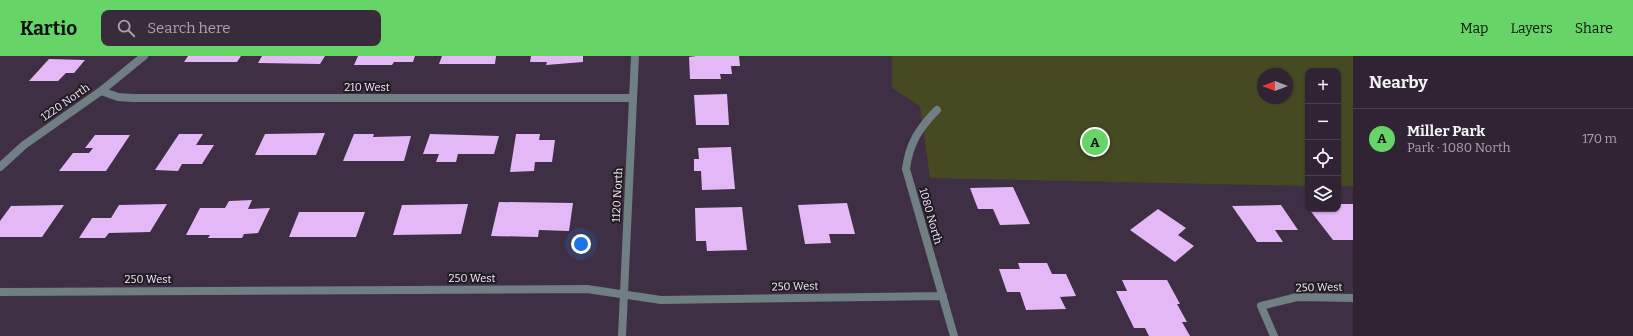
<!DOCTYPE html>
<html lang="en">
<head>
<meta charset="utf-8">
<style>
  body { margin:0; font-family:Bitter,serif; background:#372b3c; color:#f1f3f6 }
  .controls { position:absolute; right:12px; top:12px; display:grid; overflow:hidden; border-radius:8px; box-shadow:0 1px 3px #0004 }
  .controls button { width:36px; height:36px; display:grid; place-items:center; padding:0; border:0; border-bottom:1px solid #4a404f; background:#2f2334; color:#f1f3f6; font:20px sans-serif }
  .compass { position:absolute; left:1257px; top:12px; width:36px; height:36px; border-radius:50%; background:#2f2334; box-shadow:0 1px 3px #0004; rotate:270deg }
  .you { position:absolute; left:581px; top:188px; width:14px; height:14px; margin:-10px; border:3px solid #fff; border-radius:50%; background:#1a73e8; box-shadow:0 0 0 6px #1a73e833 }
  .badge { display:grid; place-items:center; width:26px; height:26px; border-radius:50%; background:#66d466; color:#111; font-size:13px; font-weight:700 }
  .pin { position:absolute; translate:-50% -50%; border:2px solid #fff; box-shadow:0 1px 4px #0006 }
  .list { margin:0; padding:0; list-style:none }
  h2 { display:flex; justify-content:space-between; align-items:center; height:52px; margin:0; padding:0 16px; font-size:17px }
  h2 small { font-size:13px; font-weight:400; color:#a7a4ac }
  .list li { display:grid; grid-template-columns:26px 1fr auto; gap:12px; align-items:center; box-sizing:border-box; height:60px; padding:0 16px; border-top:1px solid #4a404f }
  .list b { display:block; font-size:15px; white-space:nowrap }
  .list p { margin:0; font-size:13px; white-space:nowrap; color:#a7a4ac }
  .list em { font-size:13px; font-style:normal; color:#a7a4ac }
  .icon { flex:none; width:22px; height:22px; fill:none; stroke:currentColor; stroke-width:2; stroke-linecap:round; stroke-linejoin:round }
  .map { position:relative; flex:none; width:1353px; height:280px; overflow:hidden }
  header { display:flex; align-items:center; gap:24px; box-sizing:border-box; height:56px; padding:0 20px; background:#66d466; color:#111 }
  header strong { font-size:19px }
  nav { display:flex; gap:22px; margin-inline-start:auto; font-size:14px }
  .search { width:280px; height:36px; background:#372b3c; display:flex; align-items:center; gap:10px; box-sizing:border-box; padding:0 14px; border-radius:8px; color:#a7a4ac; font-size:15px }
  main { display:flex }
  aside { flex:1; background:#2f2334 }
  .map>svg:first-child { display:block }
  .green { fill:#454a23; fill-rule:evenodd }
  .building { fill:#e4b8f6 }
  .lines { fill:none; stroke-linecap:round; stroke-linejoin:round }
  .minor { stroke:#707f84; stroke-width:8 }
  .tertiary { stroke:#707f84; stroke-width:8 }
  .labels { text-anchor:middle; stroke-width:4; stroke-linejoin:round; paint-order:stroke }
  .street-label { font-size:11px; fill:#f3e9f7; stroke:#221b24 }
</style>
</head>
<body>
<header>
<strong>Kartio</strong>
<div class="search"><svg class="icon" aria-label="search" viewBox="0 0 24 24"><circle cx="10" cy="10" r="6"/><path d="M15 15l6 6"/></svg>Search here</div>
<nav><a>Map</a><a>Layers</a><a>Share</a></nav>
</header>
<main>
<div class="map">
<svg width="1353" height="280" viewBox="0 0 1353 280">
  <rect width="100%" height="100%" fill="#3f2f45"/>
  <path class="green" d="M892,0H1353V130H1338V15H1308V130L930,122L920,50L892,32ZM1263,18H1287V42H1263Z"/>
  <path class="building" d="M188,0H241L237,6H184Z
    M262,0H325L320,8L258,7Z
    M358,0H415L413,6H394L392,9H354Z
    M442,0H496L495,8H439Z
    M531,0H583V6L546,9L547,6H530Z
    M696,0H739L740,10H731L732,18H720L721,23H690L689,1Z
    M49,3L85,4L74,17H66L58,25H29Z
    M727,38L729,69H696L694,39Z
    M325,77L316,99H255L265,78Z
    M179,78H203L196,89H214L202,108H182L178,115L155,114Z
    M354,78H374L373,81L411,80L404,105H343Z
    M430,78L499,80L494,98H458L456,106H436L439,98H423Z
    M516,78H540L539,84H555L552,106H535L534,115L510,116Z
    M95,79H130L106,115H59L73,97H89L93,92H85Z
    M731,91L735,133L702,134L701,115H694V103H699L698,92Z
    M1013,131L1030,168L1000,169L993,153H978L970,132Z
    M252,144L248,153L270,152L258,177L244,178L242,182H208L210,179H186L200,152H225L229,145Z
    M499,146L573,147L569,175L539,174L538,181L491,180Z
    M847,147L855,178H829L831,187L805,188L798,149Z
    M167,148L150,176L109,177L105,182H79L92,162H111L119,149Z
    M468,148L461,178L393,179L402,149Z
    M1338,148H1353V184H1333L1309,153H1338Z
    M64,149L42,181H0V165L11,150Z
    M1281,149L1298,174H1275L1283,186H1257L1232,150Z
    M742,151L747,194L707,195L706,185H696L695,152Z
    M1158,153L1186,172L1178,179L1194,190L1175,206L1130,174Z
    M299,156H365L356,181H289Z
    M1018,207H1047L1052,218H1066L1076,240L1060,241L1066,253L1026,254L1020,236H1007L999,213H1020Z
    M1122,224H1167L1180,248H1177L1187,266H1182L1190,280H1149L1145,272H1134L1116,235H1127Z"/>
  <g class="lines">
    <path class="minor" d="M101,35L118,41L133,42H633
      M937,54C919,72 909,88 906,113L954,280
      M0,111L24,89L101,35L144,0
      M0,236L587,233L661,244L943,240
      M1274,280L1261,250L1297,241L1353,242"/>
    <path class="tertiary" d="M622,280L635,0"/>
  </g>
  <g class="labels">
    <g class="street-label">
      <text x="367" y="35">210 West</text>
      <text transform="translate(65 46) rotate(-35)" y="4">1220 North</text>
      <text transform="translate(617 139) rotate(-87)" y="4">1120 North</text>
      <text transform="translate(931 160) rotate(74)" y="4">1080 North</text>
      <text x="472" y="226">250 West</text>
      <text x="148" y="227">250 West</text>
      <text transform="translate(795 230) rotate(-1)" y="4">250 West</text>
      <text transform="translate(1319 231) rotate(-1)" y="4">250 West</text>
    </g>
  </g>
</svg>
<div class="controls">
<button>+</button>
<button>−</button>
<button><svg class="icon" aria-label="locate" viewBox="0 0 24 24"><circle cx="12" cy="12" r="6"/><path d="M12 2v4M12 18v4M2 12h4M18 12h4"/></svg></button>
<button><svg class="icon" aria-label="layers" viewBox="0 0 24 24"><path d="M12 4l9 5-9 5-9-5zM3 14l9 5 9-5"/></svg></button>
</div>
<svg class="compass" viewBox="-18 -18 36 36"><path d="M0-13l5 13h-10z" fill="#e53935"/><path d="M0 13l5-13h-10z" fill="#a7a4ac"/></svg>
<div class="you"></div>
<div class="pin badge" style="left:1095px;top:86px">A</div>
</div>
<aside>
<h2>Nearby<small></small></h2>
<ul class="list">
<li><span class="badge">A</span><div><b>Miller Park</b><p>Park · 1080 North</p></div><em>170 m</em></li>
</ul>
</aside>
</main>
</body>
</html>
